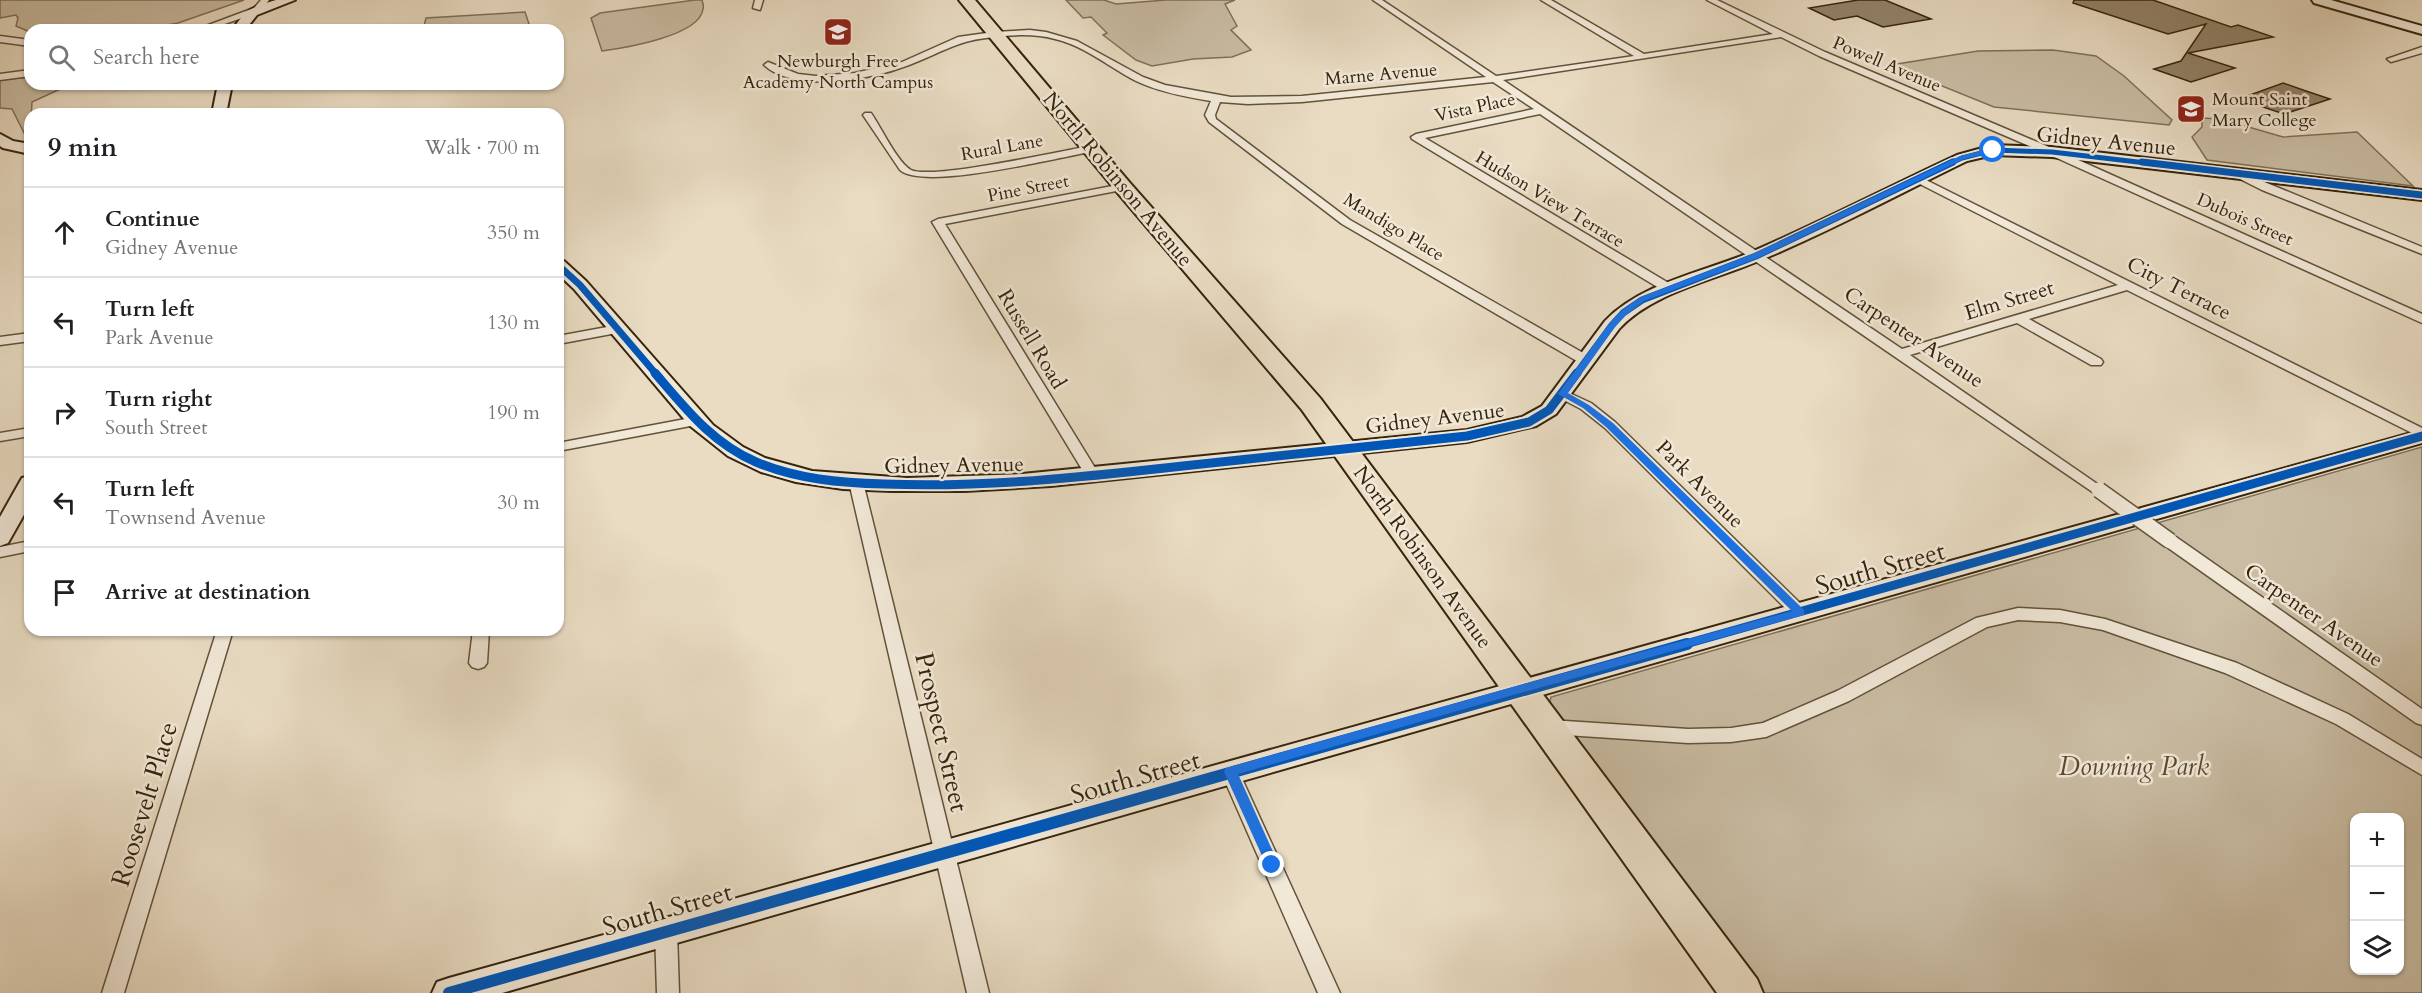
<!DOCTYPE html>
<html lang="en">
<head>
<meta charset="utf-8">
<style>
  body { margin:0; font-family:Cardo,serif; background:#f2f2f2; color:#202124 }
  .controls { position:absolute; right:18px; bottom:18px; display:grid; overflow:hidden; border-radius:12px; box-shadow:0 2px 4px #0004 }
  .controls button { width:54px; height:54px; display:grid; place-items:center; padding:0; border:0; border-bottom:2px solid #e0e0e0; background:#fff; color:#202124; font:30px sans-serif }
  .stop { position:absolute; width:18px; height:18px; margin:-14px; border:4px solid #1a73e8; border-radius:50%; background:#fff }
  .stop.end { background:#1a73e8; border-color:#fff; box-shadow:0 2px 6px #0008 }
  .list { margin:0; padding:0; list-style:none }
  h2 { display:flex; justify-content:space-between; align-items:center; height:78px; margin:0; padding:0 24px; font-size:26px }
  h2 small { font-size:20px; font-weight:400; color:#757577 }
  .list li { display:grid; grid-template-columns:39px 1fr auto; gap:18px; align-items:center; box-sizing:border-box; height:90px; padding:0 24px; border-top:2px solid #e0e0e0 }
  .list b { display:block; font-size:22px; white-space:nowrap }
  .list p { margin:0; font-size:20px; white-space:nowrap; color:#757577 }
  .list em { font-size:20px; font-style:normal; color:#757577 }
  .icon { flex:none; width:33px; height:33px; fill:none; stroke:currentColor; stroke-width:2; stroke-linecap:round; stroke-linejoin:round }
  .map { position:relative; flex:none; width:2422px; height:993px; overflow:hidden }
  .search { position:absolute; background:#fff; box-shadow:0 2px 4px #0004; left:24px; top:24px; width:540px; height:66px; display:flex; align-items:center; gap:15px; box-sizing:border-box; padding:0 21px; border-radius:18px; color:#757577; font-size:22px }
  .panel { position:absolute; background:#fff; box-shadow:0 2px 4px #0004; left:24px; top:108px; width:540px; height:528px; border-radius:18px }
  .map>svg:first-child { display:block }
  .green { fill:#cabda4; stroke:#807058; stroke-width:1.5; fill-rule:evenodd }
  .building { fill:#93846b; stroke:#35240b; stroke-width:1.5 }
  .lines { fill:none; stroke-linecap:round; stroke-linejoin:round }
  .street-casing { stroke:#625239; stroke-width:3 }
  .secondary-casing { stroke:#35240b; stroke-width:4 }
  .highway-casing { stroke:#35240b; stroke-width:4 }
  .street { fill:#f1e8d8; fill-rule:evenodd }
  .secondary { fill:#f1e8d8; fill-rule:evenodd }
  .highway { fill:#e9dcc3; fill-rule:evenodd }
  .street-bridge-casing { stroke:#625239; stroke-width:18; stroke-linecap:butt }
  .street-bridge { stroke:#f1e8d8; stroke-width:15 }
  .cycleway-far3-casing { stroke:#f1e8d8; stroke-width:8 }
  .cycleway-far2-casing { stroke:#f1e8d8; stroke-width:10 }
  .cycleway-far1-casing { stroke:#f1e8d8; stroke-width:13 }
  .cycleway-casing { stroke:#f1e8d8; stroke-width:16 }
  .cycleway-far3 { stroke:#0057b8; stroke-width:5 }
  .cycleway-far2 { stroke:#0057b8; stroke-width:7 }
  .cycleway-far1 { stroke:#0057b8; stroke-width:9 }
  .cycleway { stroke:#0057b8; stroke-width:12 }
  .route { fill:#1a73e8 }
  .labels { text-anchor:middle; stroke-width:5; stroke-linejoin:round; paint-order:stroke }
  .far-poi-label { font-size:18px; fill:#35240b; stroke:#f1e8d8 }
  .far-street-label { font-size:18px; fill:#35240b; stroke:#f1e8d8 }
  .street-label { font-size:21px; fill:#35240b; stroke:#f1e8d8 }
  .near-street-label { font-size:26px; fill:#35240b; stroke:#f1e8d8 }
  .near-park-label { font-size:26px; font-style:italic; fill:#5a4a31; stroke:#f1e8d8 }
</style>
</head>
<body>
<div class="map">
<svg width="2422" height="993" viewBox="0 0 2422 993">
  <rect width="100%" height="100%" fill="#e9dcc3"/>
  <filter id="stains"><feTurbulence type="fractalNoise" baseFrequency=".00333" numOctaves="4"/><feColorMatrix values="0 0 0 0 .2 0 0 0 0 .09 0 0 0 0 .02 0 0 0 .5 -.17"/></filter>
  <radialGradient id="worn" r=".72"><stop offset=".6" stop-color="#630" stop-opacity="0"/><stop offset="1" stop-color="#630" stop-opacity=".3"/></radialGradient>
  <path class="green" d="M0,0H244L178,23L141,30H103L98,27L87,30H30V32L16,26L18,18L16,15L0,18Z
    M695,0H702C703,3 704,6 703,9C700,36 624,48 602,51L591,18L600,13Z
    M1066,0H1104L1116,4L1166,0H1235L1225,4L1237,26L1231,30L1251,50L1232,57L1193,59L1152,66L1136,60L1103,35L1107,33L1091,17L1083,18Z
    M525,12L531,30H423L426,18Z
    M2053,50L2096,56L2124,76L2172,120L2169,125L1994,107L1895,67L1897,64L1978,51Z
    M30,77V84H71L32,102L30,136L26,137L12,109L0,108V80Z
    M2202,118L2221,119L2283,137L2357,132L2413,186L2207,160L2192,137L2202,127Z
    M2422,447V993H1763L1549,705L1551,697ZM2354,818H2400V970H2354Z"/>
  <path class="building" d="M1858,0H1885L1931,19L1883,27L1857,16L1834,20L1809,8Z
    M2074,0H2153L2231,27L2238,25L2273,37L2188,53L2235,68L2191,82L2154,69L2181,61L2206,24L2168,34L2073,3Z
    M2283,83L2306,91L2330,99L2284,114L2239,99Z"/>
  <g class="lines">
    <g class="street-casing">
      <path id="street" d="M261,0H269L260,12L207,30H195L254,8Z
        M755,0H763L760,10L753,8Z
        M1373,0H1382L1496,76L1634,56L1541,0H1551L1644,54L1773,34L1707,0H1717L1825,52L2056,150L2422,314V323L2048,154L1819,56L1781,37L1503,80L1902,349L2118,285L1914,181L1913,179L1918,176L2422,428V438L2127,290L2029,319L2101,359L2103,362L2101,365H2091L2017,323L1910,355L2106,490L2099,495L2094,493L1540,114L1425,138L1672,285V291H1664L1412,139L1411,137L1416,134L1534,109L1493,82L1302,102L1248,104L1220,102L1215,115L1216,119L1350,220L1592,358L1594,361L1592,364H1582L1342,224L1209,122L1205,115L1211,101C1186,97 1159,92 1136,81C1109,67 1085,46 1055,39C1033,33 1009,35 986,38C957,41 936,55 909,65C873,79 795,94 764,65L768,62L798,74L816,76L855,73L902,62L958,37L994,32L1030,30L1046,32L1077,41L1143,77L1165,85L1231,97L1302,96L1486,77Z
        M0,36L30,40V46L0,42Z
        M2422,47V53L2391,62L2387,59Z
        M30,70V76L0,80V74Z
        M865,113H871C881,127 897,162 911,170C931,180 1061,151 1090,146L1095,149L1090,152C1056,158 923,191 900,170L863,115Z
        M2238,171L2422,247V254L2262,190L2234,176V172Z
        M1123,184L1127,185V189L945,224L1100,476L1093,481L1086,476L932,222L938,219Z
        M618,325L624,329L622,332L558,344V336Z
        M30,333V341L0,345V337Z
        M1563,390L1591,403L1615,422L1806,609L1808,613L1806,617H1794L1605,428L1581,409L1558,397L1556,394L1558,391Z
        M696,417L703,421L701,424L558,451V443Z
        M30,428V436L0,441V433Z
        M856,477L863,482L989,993H967L849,482Z
        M2170,536L2176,537L2422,709V725L2416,723L2164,545L2162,541Z
        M30,541V551L0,557V547Z
        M2018,608L2060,610L2105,619L2237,663L2348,714L2422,759V775L2336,724L2225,673L2103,630L2060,622L2018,620L1987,627L1849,701L1766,737L1731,742L1688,743L1550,734L1544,732L1541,727L1544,722L1550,720L1688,729L1731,728L1763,723L1837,691L1976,618Z
        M217,630H233L124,993H102Z
        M473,630H489L487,663L484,667L478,669L472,667L469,663Z
        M1230,765L1237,767L1239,772L1340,993H1318L1221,772L1223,767Z
        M666,922L673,924L677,931L679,993H657L655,931L659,924Z"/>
    </g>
    <g class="secondary-casing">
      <path id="secondary" d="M276,0H295L257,15L245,30H233C242,11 257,5 276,0Z
        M2312,0H2331L2422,26V34L2314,3Z
        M218,84H232L226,114H212Z
        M0,134L13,141L30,144V154L3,148L0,146Z
        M1993,145L2052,147L2422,190V200L2052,157L1993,155L1967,161C1899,194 1831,231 1761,260C1715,280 1653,292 1619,329L1556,414L1536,426L1467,442L1051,486L965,491H891L843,489L796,482L761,472L728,456L689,425L574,289L558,274V260L564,261L586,281L713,425L743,447L765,458L812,471L907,478L1022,474L1467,430L1522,417L1542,406L1605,321C1640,284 1702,272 1749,253C1819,223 1888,187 1957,155Z
        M2422,430V443L502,993H432L437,982L449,978Z
        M30,476V504L8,543L0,546V517L22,478Z"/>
    </g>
    <g class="highway-casing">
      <path id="highway" d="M959,0H975L1130,183L1320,398L1757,979L1763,993H1717L1302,410L1116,191Z"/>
    </g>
    <use href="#street" class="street"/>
    <use href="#secondary" class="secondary"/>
    <use href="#highway" class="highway"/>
    <g class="street-bridge-casing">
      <path id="street-bridge" d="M2099,490L2170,541"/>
    </g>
    <use href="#street-bridge" class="street-bridge"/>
    <g class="cycleway-far3-casing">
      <path id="cycleway-far3" d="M1949,164L1962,158L1993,150L2052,152L2155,164"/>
    </g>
    <g class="cycleway-far2-casing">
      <path id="cycleway-far2" d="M2142,162L2422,195
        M558,265L580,285L656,374
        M1576,374L1612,325L1623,313L1642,300L1756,256L1953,162"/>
    </g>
    <g class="cycleway-far1-casing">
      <path id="cycleway-far1" d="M655,373C685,408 712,443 756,462C796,479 841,483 884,484C984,488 1084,477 1183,466C1278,456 1372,446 1467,436L1529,422L1549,410L1577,373
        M1682,645L2422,436"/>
    </g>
    <g class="cycleway-casing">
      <path id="cycleway" d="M449,993L1687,644"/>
    </g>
    <use href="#cycleway-far3" class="cycleway-far3"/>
    <use href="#cycleway-far2" class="cycleway-far2"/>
    <use href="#cycleway-far1" class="cycleway-far1"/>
    <use href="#cycleway" class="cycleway"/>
  </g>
  <path class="route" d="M1993,148L1995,152L1964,159L1758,258L1644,301L1626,315L1615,327L1568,393L1589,405L1613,423L1804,610V615L1520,693L1238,774L1279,865L1272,871L1268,869L1224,772L1226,768L1520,685L1792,611L1606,427L1583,408L1558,394L1609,324L1620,312L1639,298L1753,254L1960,156Z"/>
  <defs>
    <g id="school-square" transform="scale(1.5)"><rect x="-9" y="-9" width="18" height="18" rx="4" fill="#8f2418" stroke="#f1e8d8"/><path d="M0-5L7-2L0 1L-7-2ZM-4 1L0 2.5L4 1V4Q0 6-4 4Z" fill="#fff"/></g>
    <g id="university-square" transform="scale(1.5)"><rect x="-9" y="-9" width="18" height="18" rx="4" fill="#8f2418" stroke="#f1e8d8"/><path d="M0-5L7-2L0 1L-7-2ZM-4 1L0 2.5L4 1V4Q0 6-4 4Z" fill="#fff"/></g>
  </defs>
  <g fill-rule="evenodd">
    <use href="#school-square" x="838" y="32"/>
    <use href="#university-square" x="2191" y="109"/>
  </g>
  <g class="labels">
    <g class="far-poi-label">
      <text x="838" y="67">Newburgh Free<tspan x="838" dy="21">Academy North Campus</tspan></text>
      <text x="2212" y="105" text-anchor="start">Mount Saint<tspan x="2212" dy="21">Mary College</tspan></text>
    </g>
    <g class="far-street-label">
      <text transform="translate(1887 64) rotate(23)" y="6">Powell Avenue</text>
      <text transform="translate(1381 74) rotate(-5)" y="6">Marne Avenue</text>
      <text transform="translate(1475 107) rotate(-12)" y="6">Vista Place</text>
      <text transform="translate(1002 147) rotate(-10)" y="6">Rural Lane</text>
      <text transform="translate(1028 188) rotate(-11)" y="6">Pine Street</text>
      <text transform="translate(1550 199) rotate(31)" y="6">Hudson View Terrace</text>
      <text transform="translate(2245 219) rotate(24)" y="6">Dubois Street</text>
      <text transform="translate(1394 227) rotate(31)" y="6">Mandigo Place</text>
    </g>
    <g class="street-label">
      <text transform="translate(2106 141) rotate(6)" y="7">Gidney Avenue</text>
      <text transform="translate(1118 179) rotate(50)" y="7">North Robinson Avenue</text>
      <text transform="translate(2179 288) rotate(27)" y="7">City Terrace</text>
      <text transform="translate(2009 300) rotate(-17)" y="7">Elm Street</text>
      <text transform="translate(1914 337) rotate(34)" y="7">Carpenter Avenue</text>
      <text transform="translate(1032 339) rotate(59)" y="7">Russell Road</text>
      <text transform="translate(1435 418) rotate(-7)" y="7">Gidney Avenue</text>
      <text transform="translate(954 465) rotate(-1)" y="7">Gidney Avenue</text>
      <text transform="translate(1700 484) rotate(45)" y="7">Park Avenue</text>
      <text transform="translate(1423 557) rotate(54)" y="7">North Robinson Avenue</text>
      <text transform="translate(2314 615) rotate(35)" y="7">Carpenter Avenue</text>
    </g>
    <g class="near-street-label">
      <text transform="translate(1880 568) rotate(-16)" y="9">South Street</text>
      <text transform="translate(942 732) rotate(77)" y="9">Prospect Street</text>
      <text transform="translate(1135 777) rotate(-16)" y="9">South Street</text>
      <text transform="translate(144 804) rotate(-73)" y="9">Roosevelt Place</text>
      <text transform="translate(667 909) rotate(-16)" y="9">South Street</text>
    </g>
    <g class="near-park-label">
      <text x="2134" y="775">Downing Park</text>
    </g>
  </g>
  <rect width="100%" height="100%" filter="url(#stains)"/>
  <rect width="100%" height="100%" fill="url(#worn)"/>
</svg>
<div class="controls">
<button>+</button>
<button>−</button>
<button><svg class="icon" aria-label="layers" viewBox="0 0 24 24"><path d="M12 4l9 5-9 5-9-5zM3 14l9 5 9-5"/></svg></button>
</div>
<div class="stop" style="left:1993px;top:150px"></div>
<div class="stop end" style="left:1272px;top:865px"></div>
<div class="search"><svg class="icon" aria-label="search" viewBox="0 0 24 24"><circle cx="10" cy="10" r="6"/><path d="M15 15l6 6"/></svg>Search here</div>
<section class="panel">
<h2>9 min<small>Walk · 700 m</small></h2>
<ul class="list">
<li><svg class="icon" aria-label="ahead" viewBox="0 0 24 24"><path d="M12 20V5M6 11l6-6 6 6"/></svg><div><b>Continue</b><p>Gidney Avenue</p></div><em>350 m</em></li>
<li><svg class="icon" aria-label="left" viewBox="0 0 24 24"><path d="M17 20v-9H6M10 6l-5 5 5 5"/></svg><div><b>Turn left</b><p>Park Avenue</p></div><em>130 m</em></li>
<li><svg class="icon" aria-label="right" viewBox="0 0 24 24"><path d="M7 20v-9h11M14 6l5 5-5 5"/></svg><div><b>Turn right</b><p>South Street</p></div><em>190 m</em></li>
<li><svg class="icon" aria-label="left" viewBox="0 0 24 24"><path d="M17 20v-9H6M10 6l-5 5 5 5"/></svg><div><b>Turn left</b><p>Townsend Avenue</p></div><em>30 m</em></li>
<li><svg class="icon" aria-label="arrive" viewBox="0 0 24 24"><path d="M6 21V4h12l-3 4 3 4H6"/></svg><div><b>Arrive at destination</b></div></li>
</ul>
</section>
</div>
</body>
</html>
